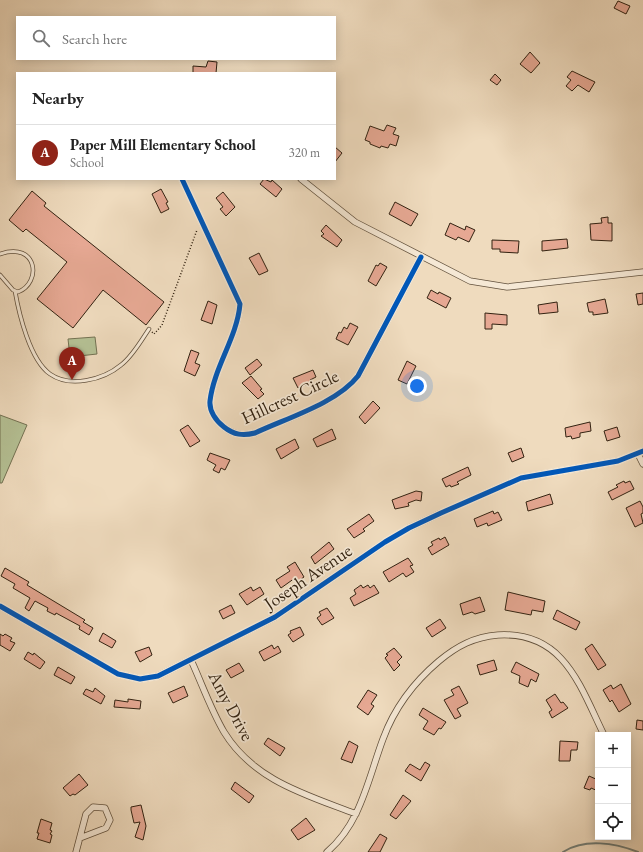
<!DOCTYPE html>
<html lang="en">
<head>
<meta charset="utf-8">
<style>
  body { margin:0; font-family:"EB Garamond",serif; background:#f6f6f6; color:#222 }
  .controls { position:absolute; right:12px; bottom:12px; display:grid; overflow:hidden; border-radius:0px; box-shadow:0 2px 10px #0003 }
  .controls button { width:36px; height:36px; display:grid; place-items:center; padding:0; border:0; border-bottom:1px solid #e0e0e0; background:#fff; color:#222; font:20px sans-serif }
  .you { position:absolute; left:417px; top:386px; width:14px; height:14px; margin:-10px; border:3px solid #fff; border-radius:50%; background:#1a73e8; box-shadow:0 0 0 6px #1a73e833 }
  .badge { display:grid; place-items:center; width:26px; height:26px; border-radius:50%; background:#8f2418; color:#fff; font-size:13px; font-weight:700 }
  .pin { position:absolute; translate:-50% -33px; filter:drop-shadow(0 1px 2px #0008) }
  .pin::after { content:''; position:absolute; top:21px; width:14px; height:12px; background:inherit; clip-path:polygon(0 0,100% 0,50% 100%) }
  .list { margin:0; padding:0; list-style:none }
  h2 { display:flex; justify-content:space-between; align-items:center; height:52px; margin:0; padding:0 16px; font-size:17px }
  h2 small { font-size:13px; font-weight:400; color:#767676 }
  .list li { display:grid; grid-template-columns:26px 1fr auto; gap:12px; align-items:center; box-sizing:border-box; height:56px; padding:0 16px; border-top:1px solid #e0e0e0 }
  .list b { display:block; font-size:15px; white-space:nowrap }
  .list p { margin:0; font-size:13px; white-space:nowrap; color:#767676 }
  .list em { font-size:13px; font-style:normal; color:#767676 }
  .icon { flex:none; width:22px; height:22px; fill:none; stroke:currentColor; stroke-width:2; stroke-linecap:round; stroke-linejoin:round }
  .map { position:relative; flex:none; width:643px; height:852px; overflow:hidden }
  .search { position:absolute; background:#fff; box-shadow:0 2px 10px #0003; left:16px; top:16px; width:320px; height:44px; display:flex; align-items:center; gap:10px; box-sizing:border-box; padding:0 14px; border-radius:0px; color:#767676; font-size:15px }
  .panel { position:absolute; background:#fff; box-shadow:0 2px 10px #0003; left:16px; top:72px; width:320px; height:108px; border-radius:0px }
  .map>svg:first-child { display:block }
  .pitch { fill:#b5c195; stroke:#747253 }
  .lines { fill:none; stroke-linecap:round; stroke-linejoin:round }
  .stream { stroke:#727d76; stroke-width:2 }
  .building { fill:#e6a893; stroke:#322211 }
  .service-casing { stroke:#61503c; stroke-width:4.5 }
  .minor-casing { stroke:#61503c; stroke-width:7 }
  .path { stroke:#322211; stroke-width:1.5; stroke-dasharray:1 2; stroke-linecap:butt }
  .service { stroke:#f5e8d5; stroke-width:3 }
  .minor { stroke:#f5e8d5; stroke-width:5.5 }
  .cycleway-casing { stroke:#f5e8d5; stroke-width:8 }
  .cycleway { stroke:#0057b8; stroke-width:5 }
  .labels { text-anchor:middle; stroke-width:3.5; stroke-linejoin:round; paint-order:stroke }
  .street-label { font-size:18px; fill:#322211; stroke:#f5e8d5 }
</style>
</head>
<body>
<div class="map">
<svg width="643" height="852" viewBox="0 0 643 852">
  <rect width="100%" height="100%" fill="#efdbbe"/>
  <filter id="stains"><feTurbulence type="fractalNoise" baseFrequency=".005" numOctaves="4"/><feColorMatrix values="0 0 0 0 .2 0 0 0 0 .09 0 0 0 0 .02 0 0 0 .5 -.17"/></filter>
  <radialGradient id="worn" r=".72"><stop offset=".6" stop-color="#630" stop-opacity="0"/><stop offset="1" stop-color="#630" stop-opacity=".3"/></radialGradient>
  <path class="pitch" d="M95,337L97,354L70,357L68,339Z
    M0,415L27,425L2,483H0Z"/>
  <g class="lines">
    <path class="stream" d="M563,852C585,838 615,843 638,852"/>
  </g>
  <path class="building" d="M618,1L630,6L626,14L614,8Z
    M530,52L540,63L531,73L520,64Z
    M208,61L217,62L216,73H193V66L206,67Z
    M572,71L595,82L589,92L578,85L572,91L566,86L571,80L567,77Z
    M495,74L501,80L497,85L490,80Z
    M387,125L396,128L393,134L399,136L396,146L390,144L388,148L381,146L380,148L370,144V142L365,140L370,126L384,131Z
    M335,147L342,153L335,162Z
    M264,179L271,182L272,180L282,189L276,197L260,184Z
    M161,189L168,202L166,203L169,209L161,213L152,194Z
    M32,191L46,203L44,206L164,302L146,325L103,290L73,328L37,299L67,262L26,229L23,232L9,220Z
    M223,192L235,207L226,216L220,209L223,207L216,198Z
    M395,202L418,214L411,226L389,214Z
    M608,217V223H612V241L591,240L590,224L602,223L601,218Z
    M450,223L465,230L466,226L475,230L469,242L458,237L456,240L445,235Z
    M326,225L342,240L337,247L321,236L324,234L321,231Z
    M567,239L568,248L542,251V241Z
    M492,240L519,241L518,253L500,252V249H492Z
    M259,253L268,271L259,275L249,258Z
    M380,263L387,267L376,286L368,281L376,265L378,266Z
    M431,290L438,294L439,292L451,298L446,308L427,298Z
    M643,293V304L638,305L636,294Z
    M605,299L608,313L593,315V312H589L587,303Z
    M208,301L217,305L212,324L201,320Z
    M557,302L558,312L539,314L538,305Z
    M485,313L507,315V325L492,324V329H485Z
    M350,323L358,327L348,345L336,339L339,332L341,333L344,327L347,329Z
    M191,350L199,353L195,363L200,365L195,376L184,371Z
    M257,359L262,365L250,375L245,368Z
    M407,361L416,366L407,384L398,380Z
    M313,370L316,377L310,380L311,383L298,388L293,378Z
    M251,376L262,389L260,390L264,394L258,399L242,383Z
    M373,401L380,408L365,424L359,417Z
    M590,422L591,431L580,433V437L572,439L571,436L566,437L565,428Z
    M188,425L200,441L190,447L180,430Z
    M617,427L620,437L607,441L604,431Z
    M332,429L336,439L317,447L313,439Z
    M295,439L299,448L281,459L276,449Z
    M521,448L524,457L512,462L508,453Z
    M210,453L230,460L225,470L221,468L219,473L213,470L216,465L207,460Z
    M468,467L471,475L457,482L459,484L451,487L450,485L446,487L442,479Z
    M624,481L625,483L630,481L634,489L612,500L608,492L618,487L616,485Z
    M416,491L422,492L421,501L416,500L408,503L409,506L395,509L392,500Z
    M550,494L553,504L528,511L526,502Z
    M640,501L643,507V513L641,514L643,523L635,527L626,508Z
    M493,511L494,514L498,512L502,520L488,526L487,523L477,527L474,519Z
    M369,514L374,521L363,529L365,531L354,538L347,529Z
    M445,537L449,545L432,555L428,548L433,545L431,542L439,538L440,540Z
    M329,542L334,549L315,564L311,557Z
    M408,558L413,565L410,566L414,572L406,577L403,573L389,582L383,572Z
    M295,562L304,577L297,582L295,578L281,588L276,580L290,571L287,567Z
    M5,568L29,582L27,585L85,620L83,622L93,628L89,635L79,629L80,626L56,613L55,615L47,611L48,608L35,601L29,611L25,608L30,598L13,588L15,584L1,576Z
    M361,585L363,588L368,585L370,588L374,585L379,593L354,606L350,598L356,594L354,590Z
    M251,587L253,591L260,587L264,594L247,605L239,594Z
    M508,592L545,601L543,612L532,610L531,615L505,610Z
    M480,597L485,611L475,614L472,612L463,615L460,604Z
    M231,605L235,613L223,619L219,611Z
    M327,608L334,618L322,625L317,618L321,615L319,612Z
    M557,610L580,622L576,630L553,619Z
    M440,619L446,628L432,637L426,628Z
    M300,627L304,635L293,642L288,635L291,633L290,631Z
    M103,633L116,641L112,648L99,641Z
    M0,634L3,636L5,634L12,638L10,641L15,643L10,651L0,645Z
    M592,644L606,665L598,670L585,649Z
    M272,645L274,649L278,646L281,652L264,661L259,652Z
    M149,647L152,655L140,662L135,652Z
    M394,648L402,657L397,662L400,665L394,671L385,658L388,655L386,654Z
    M28,652L33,655L34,653L45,662L40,669L24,659Z
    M494,660L497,670L480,675L477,665Z
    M516,662L539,674L536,682L531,679L528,687L519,683L520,676L511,672Z
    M239,663L244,671L231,678L226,670Z
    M58,667L75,677L71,684L54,675Z
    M621,684L631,704L619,712L612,700L610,702L603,690L611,685L613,689Z
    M184,686L188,696L173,703L168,693Z
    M459,686L468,703L457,709L461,716L455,719L444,700L454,695L451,690Z
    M95,688L105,696L101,704L83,694L86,689L93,692Z
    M368,690L377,695L371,704L374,706L368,715L357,707Z
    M555,694L561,703L563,702L568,708L552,718L549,712L552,710L546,700Z
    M128,699L141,701L140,709L114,707L115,700L128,702Z
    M423,708L446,722L441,729L439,728L434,735L423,729L428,721L419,715Z
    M637,720L643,721V730L636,729Z
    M268,738L285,748L280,756L264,744Z
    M349,741L358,746L352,763L341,759Z
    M560,741L578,742L577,750H571L570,761H559Z
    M425,762L430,765L421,781L405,771L410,764L420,770Z
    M79,774L88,785L75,795L73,794L70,796L63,788Z
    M589,776L598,780V791L591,788L590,790L584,788Z
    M235,782L254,796L249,803L231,789Z
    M403,795L411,801L396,819L390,815Z
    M141,805L146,826L143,840L135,837L140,822L134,823L131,810V807Z
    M306,818L315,830L298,840L291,830Z
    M41,819L52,823L50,830L52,831L50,834L52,835L50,843L37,839L39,833H37Z
    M380,834L387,838L380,852H368Z"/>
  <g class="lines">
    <g class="service-casing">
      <path id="service" d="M0,254C38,241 42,283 18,292L13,290L0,275
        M15,291C19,314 30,360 50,374C70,388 103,380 121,365C132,357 141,341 149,329"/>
    </g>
    <g class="minor-casing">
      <path id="minor" d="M182,179L240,304C237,338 214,367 210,401C209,411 216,421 224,427C234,435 243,436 255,433C287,418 337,403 358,376L421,257
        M301,179L355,222L470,281L507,287L643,272
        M638,454L643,464
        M0,606L118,674L140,679L158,676L275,617L385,542L409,528L441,513L521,478L618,461L643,451
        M191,660C202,684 211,710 224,732C254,781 307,795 356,814
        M76,852L86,814L93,807L105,808L110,820L106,828L80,838
        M327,852C361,823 368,779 383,739C394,709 414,682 439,661C457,646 474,637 498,635C564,631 580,686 604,735"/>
    </g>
    <path class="path" d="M152,332L154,334L162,325L197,230"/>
    <use href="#service" class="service"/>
    <use href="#minor" class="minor"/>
    <g class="cycleway-casing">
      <path id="cycleway" d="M182,179L240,304C237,338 214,367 210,401C209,411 216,421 224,427C234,435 243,436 255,433C287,418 337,403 358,376L421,257
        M0,606L118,674L140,679L158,676L275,617L385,542L409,528L441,513L521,478L618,461L643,451"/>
    </g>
    <use href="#cycleway" class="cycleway"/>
  </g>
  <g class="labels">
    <g class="street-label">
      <text transform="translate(290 397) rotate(-25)" y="6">Hillcrest Circle</text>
      <text transform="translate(308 577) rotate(-34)" y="6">Joseph Avenue</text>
      <text transform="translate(231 706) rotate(62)" y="6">Amy Drive</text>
    </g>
  </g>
  <rect width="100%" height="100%" filter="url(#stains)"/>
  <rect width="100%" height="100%" fill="url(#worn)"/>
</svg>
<div class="controls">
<button>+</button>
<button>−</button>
<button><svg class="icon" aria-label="locate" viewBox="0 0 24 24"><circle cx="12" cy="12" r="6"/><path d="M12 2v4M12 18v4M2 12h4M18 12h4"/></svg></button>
</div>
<div class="you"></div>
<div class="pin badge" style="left:72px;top:380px">A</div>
<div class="search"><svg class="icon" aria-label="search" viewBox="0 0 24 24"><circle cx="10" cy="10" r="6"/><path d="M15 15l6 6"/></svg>Search here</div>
<section class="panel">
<h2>Nearby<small></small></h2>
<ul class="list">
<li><span class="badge">A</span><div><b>Paper Mill Elementary School</b><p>School</p></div><em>320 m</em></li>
</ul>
</section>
</div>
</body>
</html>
